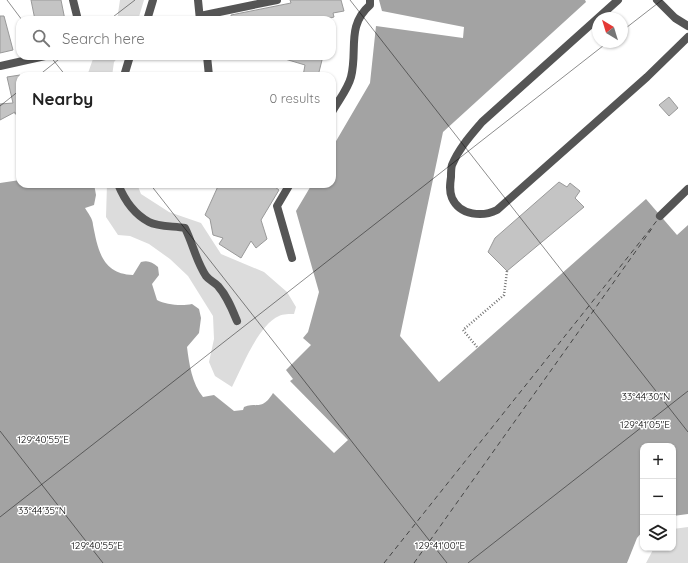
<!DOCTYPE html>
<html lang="en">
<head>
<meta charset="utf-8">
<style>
  body { margin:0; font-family:Quicksand,sans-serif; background:#f2f2f2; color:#222 }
  .controls { position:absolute; right:12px; bottom:12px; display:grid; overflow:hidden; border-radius:8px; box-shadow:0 1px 3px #0004 }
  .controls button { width:36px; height:36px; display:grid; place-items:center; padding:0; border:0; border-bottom:1px solid #e0e0e0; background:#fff; color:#222; font:20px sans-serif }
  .compass { position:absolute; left:592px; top:12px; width:36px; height:36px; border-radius:50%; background:#fff; box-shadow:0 1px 3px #0004; rotate:322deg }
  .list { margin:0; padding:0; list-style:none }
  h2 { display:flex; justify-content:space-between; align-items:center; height:52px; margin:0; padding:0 16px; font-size:17px }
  h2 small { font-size:13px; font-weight:400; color:#767676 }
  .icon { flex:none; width:22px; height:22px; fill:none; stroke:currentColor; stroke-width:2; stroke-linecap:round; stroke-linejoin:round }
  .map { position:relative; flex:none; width:688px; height:563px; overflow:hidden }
  .search { position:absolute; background:#fff; box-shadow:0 1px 3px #0004; left:16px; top:16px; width:320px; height:44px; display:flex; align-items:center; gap:10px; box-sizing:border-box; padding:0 14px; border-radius:12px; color:#767676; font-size:15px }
  .panel { position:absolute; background:#fff; box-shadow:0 1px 3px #0004; left:16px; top:72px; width:320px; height:116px; border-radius:12px }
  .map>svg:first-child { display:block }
  .green { fill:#dcdcdc }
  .water { fill:#a3a3a3 }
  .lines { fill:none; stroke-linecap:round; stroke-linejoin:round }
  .ferry { stroke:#444; stroke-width:1; stroke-dasharray:5 4; stroke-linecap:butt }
  .building { fill:#c4c4c4; stroke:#999 }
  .path { stroke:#777; stroke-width:2.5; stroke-dasharray:1 2; stroke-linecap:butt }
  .service { stroke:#555; stroke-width:8 }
  .minor { stroke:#555; stroke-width:8 }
  .tertiary { stroke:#555; stroke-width:8 }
  .ticks { fill:none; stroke:#000; stroke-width:1; stroke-opacity:0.45 }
  .ticks-label { font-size:10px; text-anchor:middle; fill:#000; stroke:#fff; stroke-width:3; stroke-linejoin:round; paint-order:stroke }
</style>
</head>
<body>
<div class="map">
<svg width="688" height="563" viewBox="0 0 688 563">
  <rect width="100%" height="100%" fill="#fff"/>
  <path class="green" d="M120,0H144L138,20H117Z
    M94,56H119L114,62L112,76H87Z
    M107,184H137L141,194L169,212L201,223L221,254L264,272L287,292L296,307L294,314C290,314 283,314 279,316C258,325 242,368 232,387L215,376L209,362L214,339L213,316L188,276L170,259L149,244L130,236L118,235L106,217Z
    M688,527V563H646L654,548H673V529Z"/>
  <path class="water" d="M379,0H585L586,2L443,132L400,336L439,382L646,199L677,235L688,225V514L673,516V446H643V531L637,538L627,563H0V183L20,180V184H94L96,195L94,205L85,208C88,213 93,219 93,225C98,250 102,274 133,275L141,262C148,260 152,262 158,267L159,275L152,284L157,300C166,305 182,306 192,304L199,309L201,318L199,333L187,347C189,363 192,384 203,397L214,395L234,411L243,410L244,407C257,402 262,411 273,393L334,453L348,440L290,381L293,379L286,370L311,345L303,338L308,332L319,292L296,211L312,184H332V148L370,83L376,26L463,38L464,27L382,11Z"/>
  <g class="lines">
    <path class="ferry" d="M384,563L659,218
      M414,563L653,227"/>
  </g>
  <path class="building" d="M31,0H61L65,20H35Z
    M290,0H341L344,11L333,13L334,17L323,20H231V15L291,3Z
    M0,16H4L13,50L0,53Z
    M286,56H323L318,76H303L305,65L285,59Z
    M20,75V113L15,114V112L0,120V104L13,103L7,77Z
    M669,97L678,108L669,116L659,105Z
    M559,182L567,187L570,183L580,191L575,198L584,207L507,271L488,252L495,238Z
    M219,184H271L279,190L261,220L267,239L256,248L251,241L241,258L219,244L223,238L213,235L210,219L205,215Z"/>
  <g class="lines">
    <path class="path" d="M477,347L463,330L504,295L507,271"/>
    <path class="service" d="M73,0L78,20
      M200,16L277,0
      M147,20L153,0
      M0,66L45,56
      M124,76L130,56
      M118,184C124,199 134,214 149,222C158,227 175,226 185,228C193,244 196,261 206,276C209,280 214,282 218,286C227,296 232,309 237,321
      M660,216L688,189"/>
    <path class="minor" d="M198,0L200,20
      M598,18L482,122C471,135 459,148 452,165C451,168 451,173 451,177C450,184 449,191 452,198C460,216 483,217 497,210L647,77L688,37
      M598,18L618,0
      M207,56L209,76
      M332,112C338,101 348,89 351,77C358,50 346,26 370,5V0
      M290,184L277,206L292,258"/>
    <path class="tertiary" d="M657,0L675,18L688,26"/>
  </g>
  <path class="ticks" d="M7,0L22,20M350,0L688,432M109,20L135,0M622,31L662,0M50,56L66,76M38,76L63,56M0,106L20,90M150,184L447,563M0,431L103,563M0,517L608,42M468,563L688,391"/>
  <g class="ticks-label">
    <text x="646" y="400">33°44'30"N</text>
    <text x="645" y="428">129°41'05"E</text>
    <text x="43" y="443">129°40'55"E</text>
    <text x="42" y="514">33°44'35"N</text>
    <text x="97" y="549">129°40'55"E</text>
    <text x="440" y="549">129°41'00"E</text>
  </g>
</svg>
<div class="controls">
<button>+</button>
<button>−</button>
<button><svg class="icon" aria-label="layers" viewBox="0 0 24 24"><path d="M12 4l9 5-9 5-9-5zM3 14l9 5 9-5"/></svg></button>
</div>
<svg class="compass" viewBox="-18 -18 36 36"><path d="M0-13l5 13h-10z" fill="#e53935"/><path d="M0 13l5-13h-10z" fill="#767676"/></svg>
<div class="search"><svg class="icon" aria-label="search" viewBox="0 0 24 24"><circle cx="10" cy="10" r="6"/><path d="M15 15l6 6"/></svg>Search here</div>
<section class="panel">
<h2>Nearby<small>0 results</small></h2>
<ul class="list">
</ul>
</section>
</div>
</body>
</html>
